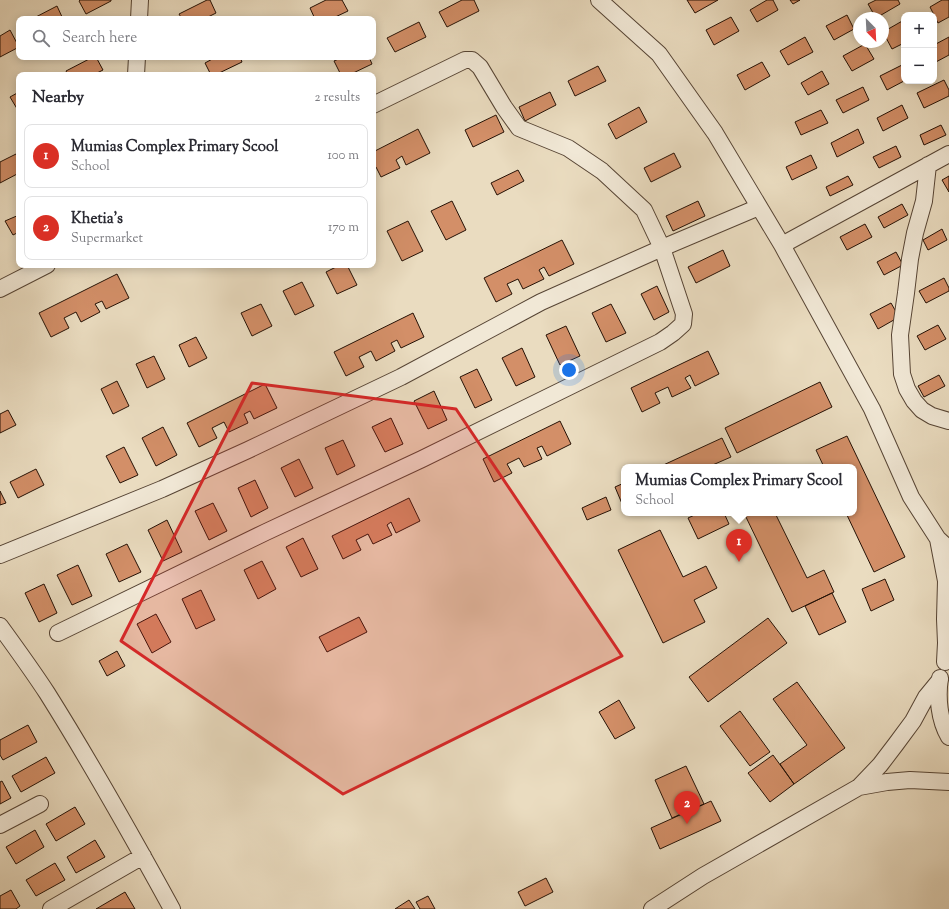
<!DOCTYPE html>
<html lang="en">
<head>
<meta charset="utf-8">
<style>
  body { margin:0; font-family:"Sorts Mill Goudy",serif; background:#f2f2f3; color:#2b2b33 }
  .controls { position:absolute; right:12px; top:12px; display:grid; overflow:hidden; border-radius:8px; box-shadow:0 2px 10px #0003 }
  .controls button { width:36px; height:36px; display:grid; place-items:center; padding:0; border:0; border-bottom:1px solid #e1e1e2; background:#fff; color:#2b2b33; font:20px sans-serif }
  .compass { position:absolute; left:853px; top:12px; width:36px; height:36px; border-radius:50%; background:#fff; box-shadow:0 2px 10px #0003; rotate:156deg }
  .you { position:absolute; left:569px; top:370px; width:14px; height:14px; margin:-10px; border:3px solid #fff; border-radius:50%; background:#1a73e8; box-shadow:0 0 0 6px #1a73e833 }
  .badge { display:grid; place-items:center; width:26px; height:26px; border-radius:50%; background:#d93025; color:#fff; font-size:13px; font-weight:700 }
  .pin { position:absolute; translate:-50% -33px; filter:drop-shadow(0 1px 2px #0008) }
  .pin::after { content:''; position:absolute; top:21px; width:14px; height:12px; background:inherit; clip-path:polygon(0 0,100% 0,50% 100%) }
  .popup { position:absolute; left:621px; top:464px; width:236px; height:52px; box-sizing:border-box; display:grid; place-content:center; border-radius:8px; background:#fff; filter:drop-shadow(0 1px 3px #0005); font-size:13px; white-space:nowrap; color:#7c7c81 }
  .popup b { font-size:15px; color:#2b2b33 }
  .popup::after { content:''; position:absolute; left:50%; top:100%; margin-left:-8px; border:8px solid transparent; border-top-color:#fff }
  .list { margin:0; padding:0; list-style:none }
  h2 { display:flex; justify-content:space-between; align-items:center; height:52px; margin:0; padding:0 16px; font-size:17px }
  h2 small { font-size:13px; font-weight:400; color:#7c7c81 }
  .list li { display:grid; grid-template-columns:26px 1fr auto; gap:12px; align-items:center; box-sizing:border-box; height:64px; margin:0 8px 8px; padding:0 8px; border:1px solid #e1e1e2; border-radius:8px }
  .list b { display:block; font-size:15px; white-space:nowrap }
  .list p { margin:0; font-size:13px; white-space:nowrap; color:#7c7c81 }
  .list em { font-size:13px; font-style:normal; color:#7c7c81 }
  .icon { flex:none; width:22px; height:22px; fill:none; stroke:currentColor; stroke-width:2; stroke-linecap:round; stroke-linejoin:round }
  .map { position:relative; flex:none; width:949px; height:909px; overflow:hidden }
  .search { position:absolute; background:#fff; box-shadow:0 2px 10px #0003; left:16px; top:16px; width:360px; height:44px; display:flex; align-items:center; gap:10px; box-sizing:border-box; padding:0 14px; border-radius:8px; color:#7c7c81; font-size:15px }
  .panel { position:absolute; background:#fff; box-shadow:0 2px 10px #0003; left:16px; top:72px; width:360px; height:196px; border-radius:8px }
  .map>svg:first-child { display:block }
  .building { fill:#d38f68; stroke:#251105 }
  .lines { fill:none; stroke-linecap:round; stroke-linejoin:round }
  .street-casing { stroke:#564434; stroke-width:18 }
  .street { stroke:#f1e8d6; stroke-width:16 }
  .marked { fill:#d62828; fill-opacity:0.2; stroke:#d62828; stroke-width:3; stroke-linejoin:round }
</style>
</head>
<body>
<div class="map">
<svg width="949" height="909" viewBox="0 0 949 909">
  <rect width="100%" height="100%" fill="#eadcc0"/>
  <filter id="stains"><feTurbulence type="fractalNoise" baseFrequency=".005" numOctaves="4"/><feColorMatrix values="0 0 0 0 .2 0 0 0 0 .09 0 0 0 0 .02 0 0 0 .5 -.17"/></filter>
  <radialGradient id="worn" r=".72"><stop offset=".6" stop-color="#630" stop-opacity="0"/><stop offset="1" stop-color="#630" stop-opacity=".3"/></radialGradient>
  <path class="building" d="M80,0H111V1L86,14L79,1Z
    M207,0H210L216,13L204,19H182L179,14Z
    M326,0H342L348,11L331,19H315L310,8Z
    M462,0H474L479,11L447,27L439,12Z
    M687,0H718L695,13Z
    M767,0H773L778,10L757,22L750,10Z
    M790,0H800L793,4Z
    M876,0H898L900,4L876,18L868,4Z
    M942,0H949V17L938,23L930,7Z
    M57,6L63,19H32Z
    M847,15L854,29L834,40L826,26Z
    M731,17L739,31L714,45L706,30Z
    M904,20V43L892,49L883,32Z
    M419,22L426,37L395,52L387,38Z
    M10,30L19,47L0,57V36Z
    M805,37L813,52L788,65L780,51Z
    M949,37V55L934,63V45Z
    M865,44L874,59L852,71L843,56Z
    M93,57H96L103,70L93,75H68L66,71Z
    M216,57H240L242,62L215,75H211L205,63Z
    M343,57H369L372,64L349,75H341L334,61Z
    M762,62L770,76L745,90L737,75Z
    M904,64V81L887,90L880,76Z
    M598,66L606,81L575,96L568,81Z
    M822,71L829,84L808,95L801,83Z
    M944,80L949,90V96L924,108L917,93Z
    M863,87L869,100L843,113L836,100Z
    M19,92V112L10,97Z
    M550,92L556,105L525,121L519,107Z
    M902,105L908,118L883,131L877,118Z
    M639,107L647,122L616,139L608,124Z
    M821,110L828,123L801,135L795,122Z
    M496,115L504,132L473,147L465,130Z
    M941,125L946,135L924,145L920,135Z
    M418,129L430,153L406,165L402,156L396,160L400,168L381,177L376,167L373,169V152Z
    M858,129L864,143L837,157L831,143Z
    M896,146L901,157L879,168L873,157Z
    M674,153L681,167L651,182L644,168Z
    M16,154L19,160V173L0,183V162Z
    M811,155L817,168L792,180L786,167Z
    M518,170L524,181L497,195L491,183Z
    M848,176L853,185L830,196L826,187Z
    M949,176V192L942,180Z
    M452,201L466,230L446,240L431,211Z
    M698,201L705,216L673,231L666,216Z
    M902,204L908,215L884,228L878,217Z
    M19,215V232L13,235L5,221Z
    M408,221L423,251L402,261L387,231Z
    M865,224L872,237L847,250L840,237Z
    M942,229L947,240L928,250L923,240Z
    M562,240L574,264L549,276L544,267L539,270L544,279L523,289L518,279L507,284L512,294L496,302L484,278Z
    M723,250L730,266L696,283L688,267Z
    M896,252L903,265L884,275L877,262Z
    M340,265H347L357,285L337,294L326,272Z
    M117,274L129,298L106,309L102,301L95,304L100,312L81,322L76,312L64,318L69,328L51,337L39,313Z
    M944,278L949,288V291L926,303L919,291Z
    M302,282L314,306L295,315L283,291Z
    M657,286L669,312L654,320L641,294Z
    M891,303L899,317L878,329L870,314Z
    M261,304L272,326L252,336L241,313Z
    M611,304L626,333L606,342L592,313Z
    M413,313L424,337L401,348L397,340L391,343L395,351L376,361L371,351L359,357L364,367L346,376L334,352Z
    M938,325L946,339L925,350L917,336Z
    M566,326L580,356L560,365L546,335Z
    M196,337L207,358L189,367L179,345Z
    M522,348L535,377L516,386L502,358Z
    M708,351L719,374L695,386L690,375L685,378L691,388L672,397L668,387L655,393L660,403L642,412L631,388Z
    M154,356L165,379L147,388L136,364Z
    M477,369L492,400L475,408L460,377Z
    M939,375L945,386L924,397L918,386Z
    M117,381L129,406L113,414L101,389Z
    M820,382L832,407L737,453L725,428Z
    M265,384L277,408L254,419L250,411L244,414L248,423L229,432L224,422L212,428L217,438L199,447L187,423Z
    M434,391L447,420L428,429L414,401Z
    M8,410L16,425L0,433V414Z
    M391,418L403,444L385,452L372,427Z
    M560,421L571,444L547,456L542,446L537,448L542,459L524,467L519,458L507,464L512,473L494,482L483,459Z
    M163,427L177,455L156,466L142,438Z
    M847,436L905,557L874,572L846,513H854V467H824L816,450Z
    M722,438L731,457L708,467H659Z
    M343,440L355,466L337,475L325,448Z
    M124,447L138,475L120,483L106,456Z
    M299,459L313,488L295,497L281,468Z
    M36,469L44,485L18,498L10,482Z
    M255,480L268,508L251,517L238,488Z
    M624,483V506H623L615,487Z
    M0,491L6,503L0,505Z
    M606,497L611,510L587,520L582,508Z
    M409,498L420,521L396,533L391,522L387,525L392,535L373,544L368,534L356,540L361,550L343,559L332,536Z
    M213,503L227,531L209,540L195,511Z
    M699,513H724L729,524L698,539L688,518Z
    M744,513H775L807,578L824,570L834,592L792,612Z
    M167,520L182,552L163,561L148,530Z
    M660,530L683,577L706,566L717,588L694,600L705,622L663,643L618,550Z
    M303,538L318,569L301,577L286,547Z
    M127,544L141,572L119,582L106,554Z
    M262,561L276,589L258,599L244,570Z
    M78,565L92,596L72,605L57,575Z
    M885,579L894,600L871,611L862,589Z
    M44,584L57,613L39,622L25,593Z
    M201,590L215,620L196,629L182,599Z
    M832,593L846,622L819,635L805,606Z
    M156,614L171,642L152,653L137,624Z
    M359,617L367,632L327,652L319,637Z
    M768,618L787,643L708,702L689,677Z
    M117,651L125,666L107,676L99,661Z
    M797,682L845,748L794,784L780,764L807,745L773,699Z
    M619,700L635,728L615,739L599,712Z
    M740,711L770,752L750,766L720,726Z
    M28,725L37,742L3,760L0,755V740Z
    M773,755L794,784L770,802L748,773Z
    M46,757L55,773L21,792L12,776Z
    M686,766L704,804L672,818L655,780Z
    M2,781L11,798L0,804V782Z
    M711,801L721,821L660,849L651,828Z
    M75,807L85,824L56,841L46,824Z
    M35,830L44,847L16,864L6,847Z
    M95,840L105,857L76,873L67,857Z
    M55,863L65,880L36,896L26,880Z
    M546,878L553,892L525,906L518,892Z
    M11,890L20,906L16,909H0V896Z
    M125,892L135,909H96Z
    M428,896L435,909H420L416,902Z
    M409,900L415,909H395Z"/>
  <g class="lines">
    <g class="street-casing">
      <path id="street" d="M599,0L659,54L715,133L782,245L872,409L911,497L938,539L949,549
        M139,19L140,0
        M136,75L137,57
        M928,165L924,201L915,233L910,259L906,293L900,335L902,374L907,389L914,401L922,410L932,416L949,421
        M782,245L949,154
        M0,289L47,265
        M938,539L946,581L945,619L946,643L945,662
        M0,555L162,489L248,450L401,377L541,302L662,248L759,207
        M0,626C16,648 32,670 47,693C91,763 132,836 172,909
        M58,633L266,532L422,459L660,342L673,333L683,324L684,314L662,248L644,210L602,171L568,148L519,128L504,107L480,67L472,60H465L373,105
        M940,678C937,697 939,720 949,737
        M859,787L887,782L910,780L949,782
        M0,825L40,804
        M51,909L143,856
        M652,909L703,876L859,787L880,765L896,744L913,721L926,697L940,680"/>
    </g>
    <use href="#street" class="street"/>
  </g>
  <path class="marked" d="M252,383L456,409L622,656L343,794L121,641Z"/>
  <rect width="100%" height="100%" filter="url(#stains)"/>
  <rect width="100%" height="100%" fill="url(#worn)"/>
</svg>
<div class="controls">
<button>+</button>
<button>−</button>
</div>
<svg class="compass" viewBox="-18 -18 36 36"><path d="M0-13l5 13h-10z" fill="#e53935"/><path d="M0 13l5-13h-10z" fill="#7c7c81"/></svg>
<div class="you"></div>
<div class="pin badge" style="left:739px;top:562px">1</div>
<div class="popup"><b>Mumias Complex Primary Scool</b>School</div>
<div class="pin badge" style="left:687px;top:824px">2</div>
<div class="search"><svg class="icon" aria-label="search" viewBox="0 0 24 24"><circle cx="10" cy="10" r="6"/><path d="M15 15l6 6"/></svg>Search here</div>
<section class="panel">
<h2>Nearby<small>2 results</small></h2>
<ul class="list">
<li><span class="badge">1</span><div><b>Mumias Complex Primary Scool</b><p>School</p></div><em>100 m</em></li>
<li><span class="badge">2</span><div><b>Khetia's</b><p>Supermarket</p></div><em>170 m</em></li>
</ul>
</section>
</div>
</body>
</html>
